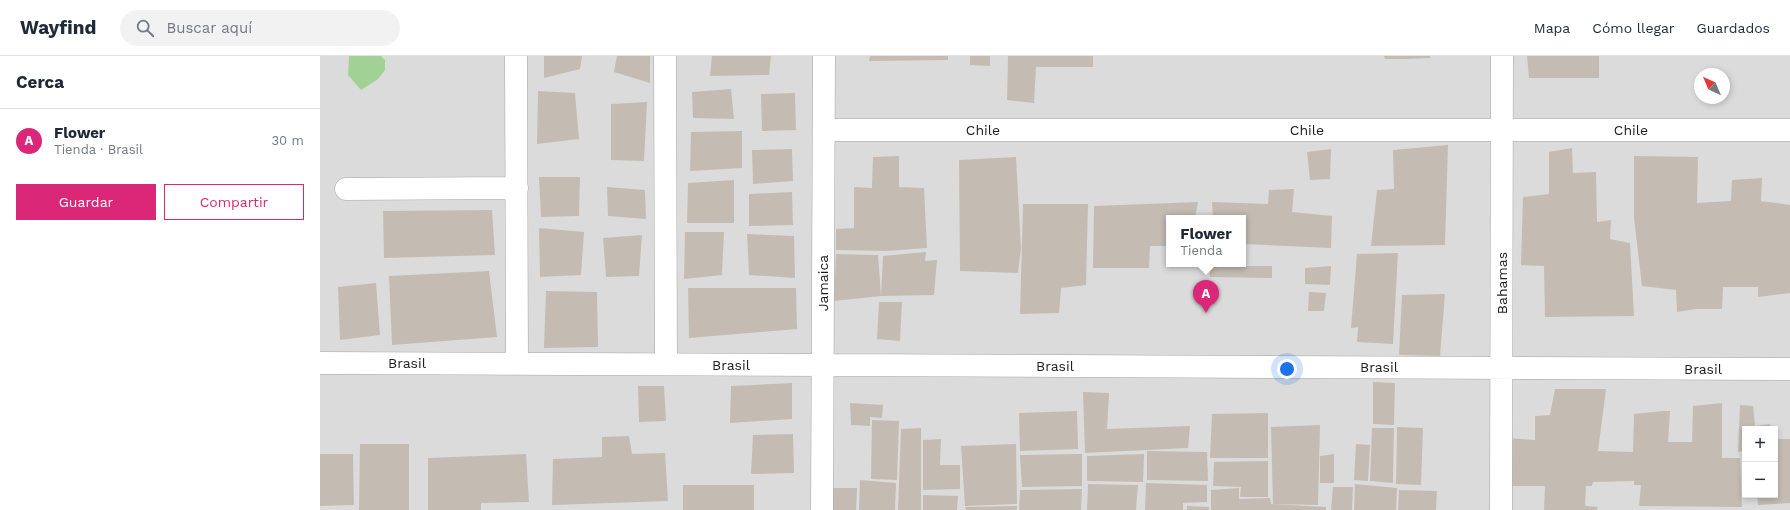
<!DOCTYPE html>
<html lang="es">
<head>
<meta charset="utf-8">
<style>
  body { margin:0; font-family:"Work Sans",sans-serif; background:#f2f2f3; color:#1f2937 }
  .controls { position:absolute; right:12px; bottom:12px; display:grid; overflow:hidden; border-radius:0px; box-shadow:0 2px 6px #0003 }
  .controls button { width:36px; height:36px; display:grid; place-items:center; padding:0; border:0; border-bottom:1px solid #e0e1e3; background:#fff; color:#1f2937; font:20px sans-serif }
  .compass { position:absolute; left:1374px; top:12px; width:36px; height:36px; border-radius:50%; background:#fff; box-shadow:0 2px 6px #0003; rotate:316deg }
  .you { position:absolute; left:967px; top:313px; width:14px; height:14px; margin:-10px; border:3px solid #fff; border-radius:50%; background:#1a73e8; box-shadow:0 0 0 6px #1a73e833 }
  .badge { display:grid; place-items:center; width:26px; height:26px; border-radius:50%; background:#db2777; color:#fff; font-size:13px; font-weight:700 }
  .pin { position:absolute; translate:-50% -33px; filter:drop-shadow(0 1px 2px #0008) }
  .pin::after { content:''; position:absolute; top:21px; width:14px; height:12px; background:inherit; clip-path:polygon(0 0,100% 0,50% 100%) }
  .popup { position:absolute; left:846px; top:159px; width:80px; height:52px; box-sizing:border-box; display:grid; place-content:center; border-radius:0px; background:#fff; filter:drop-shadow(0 1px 3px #0005); font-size:13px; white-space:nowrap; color:#747a83 }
  .popup b { font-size:15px; color:#1f2937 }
  .popup::after { content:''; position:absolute; left:50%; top:100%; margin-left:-8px; border:8px solid transparent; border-top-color:#fff }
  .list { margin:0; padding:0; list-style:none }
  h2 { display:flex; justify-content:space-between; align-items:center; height:52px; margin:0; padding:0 16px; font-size:17px }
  h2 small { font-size:13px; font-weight:400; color:#747a83 }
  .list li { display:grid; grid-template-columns:26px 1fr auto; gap:12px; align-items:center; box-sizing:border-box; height:64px; padding:0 16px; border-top:1px solid #e0e1e3 }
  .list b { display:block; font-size:15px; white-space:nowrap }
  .list p { margin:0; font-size:13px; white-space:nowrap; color:#747a83 }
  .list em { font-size:13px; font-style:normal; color:#747a83 }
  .actions { display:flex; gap:8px; padding:12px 16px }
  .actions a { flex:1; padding:9px 0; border:1px solid #db2777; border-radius:0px; text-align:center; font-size:14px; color:#db2777 }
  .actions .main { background:#db2777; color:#fff }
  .icon { flex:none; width:22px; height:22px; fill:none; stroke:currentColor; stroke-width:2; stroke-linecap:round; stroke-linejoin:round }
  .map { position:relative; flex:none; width:1470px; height:454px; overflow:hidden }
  header { display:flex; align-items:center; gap:24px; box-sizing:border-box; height:56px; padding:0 20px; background:#fff; border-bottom:1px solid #e0e1e3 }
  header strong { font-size:19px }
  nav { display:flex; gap:22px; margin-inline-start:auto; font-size:14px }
  .search { width:280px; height:36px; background:#f2f2f3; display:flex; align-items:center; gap:10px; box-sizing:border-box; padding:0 14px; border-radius:22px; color:#747a83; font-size:15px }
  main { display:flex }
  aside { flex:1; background:#fff }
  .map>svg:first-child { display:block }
  .residential { fill:#dcdbdb; fill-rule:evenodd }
  .forest { fill:#a2d196 }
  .building { fill:#c4bcb3 }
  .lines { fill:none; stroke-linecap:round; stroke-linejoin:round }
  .minor-casing { stroke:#a5a5a5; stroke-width:23 }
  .minor { stroke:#fff; stroke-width:22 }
  .labels { text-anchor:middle; stroke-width:4; stroke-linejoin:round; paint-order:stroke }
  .street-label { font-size:14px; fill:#1e1e1e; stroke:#fff }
</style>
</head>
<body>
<header>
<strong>Wayfind</strong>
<div class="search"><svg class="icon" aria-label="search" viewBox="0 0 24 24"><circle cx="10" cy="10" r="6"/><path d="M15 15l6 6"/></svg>Buscar aquí</div>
<nav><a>Mapa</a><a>Cómo llegar</a><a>Guardados</a></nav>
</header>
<main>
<aside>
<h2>Cerca<small></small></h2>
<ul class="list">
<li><span class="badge">A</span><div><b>Flower</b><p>Tienda · Brasil</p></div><em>30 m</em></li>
</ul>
<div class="actions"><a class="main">Guardar</a><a>Compartir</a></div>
</aside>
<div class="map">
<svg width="1470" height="454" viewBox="0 0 1470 454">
  <rect width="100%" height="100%" fill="#efede3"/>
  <path class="residential" d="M0,0H1470V454H0ZM1380,18H1404V42H1380ZM849,162H923V208H849ZM1425,373H1455V439H1425Z"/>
  <path class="forest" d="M29,0H61L65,4V14L58,23L41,34L28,19Z"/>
  <path class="building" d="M224,0H262L260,13L224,22Z
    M297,0H330V27L294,16Z
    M392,0H451L449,19L390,20Z
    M550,0H628V4L549,5Z
    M650,0H670V10L650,9Z
    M688,0H773V11H716L714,47L687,44Z
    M1064,0H1110V2L1086,3H1065Z
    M1207,0H1279V22H1209Z
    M411,33L414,63L373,62L372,36Z
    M218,35L255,37L259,83L217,88Z
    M475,37L476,74L442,75L441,38Z
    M327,46L324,105L291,104V48Z
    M422,75V112L370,115L371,76Z
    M1128,89L1125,189L1051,190L1057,134L1074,133L1073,94Z
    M1252,92L1253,117L1276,116L1277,166L1291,164L1290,183L1310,187L1314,260L1225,261L1224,210L1201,209L1203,141L1229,138V96Z
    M472,93L473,125L433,128L432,94Z
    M1011,93L1010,123L990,124L987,96Z
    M579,100V131L604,132L607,192L566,195L516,194V173L534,172V131L552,132L553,101Z
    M1314,100L1378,101L1377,147L1411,145L1412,124L1442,122L1441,145L1470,149V237L1438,241V231H1403L1402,253H1376L1357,256L1356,234L1322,230L1314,162Z
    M696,101L701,193L698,217L640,215L639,104Z
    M219,121H260L259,160L221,161Z
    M414,124V167H367L368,127Z
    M287,131L325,134L326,163L288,160Z
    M974,133L972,156L1012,160L1011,192L923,188V162H893L892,146L948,148L949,134Z
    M472,136L473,169L429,170V138Z
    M878,146L875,162H849V190H830L829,212H773L774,150Z
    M703,148H768L766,229L741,232L739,257L700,258Z
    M172,154L175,199L64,202L63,155Z
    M219,172L264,176L261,219L220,221Z
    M365,176H404L402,219L364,223Z
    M427,178L474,180L475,222L429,219Z
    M322,179L319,220L286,221L283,182Z
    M606,196L605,205L617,204L614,239L561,240L514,245L516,198L558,199L561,240L563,200Z
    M1078,197L1073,288L1037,286L1038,271L1031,272L1037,198Z
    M890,210H952V222L890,221Z
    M1011,210L1010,229L985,228V212Z
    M169,215L177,281L72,289L69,220Z
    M56,227L60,279L20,284L18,231Z
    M368,232H476L477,273L369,282Z
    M226,235L277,236L278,291L224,292Z
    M989,236L1006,237L1004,255H988Z
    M1125,238L1120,300L1079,299L1082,239Z
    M559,246H582L580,285L557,283Z
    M1053,326L1075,327L1074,369L1053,368Z
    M472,327V363L410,367L411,330Z
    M318,330H344L346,365L319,366Z
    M1235,333H1286L1278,395L1313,396L1314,358L1343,355H1350L1348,386H1372L1373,350L1402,347V402H1420L1422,451L1319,450L1321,429H1314V425L1273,426L1272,430H1266L1265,450L1278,451L1277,454H1224L1225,430H1187V382L1215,384V360L1230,359Z
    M763,336L789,337L787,373L870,370L868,392L765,397Z
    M530,347L563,349L562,362L550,361V370L531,369Z
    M1420,349L1433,350L1435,370L1450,368L1451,373H1425V395L1418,396Z
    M757,355L758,393L700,395L699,357Z
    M948,357V402H890L892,358Z
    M552,364L579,365L577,424L551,423Z
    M1000,369L998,449L953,448L951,371Z
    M1077,371L1103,372L1101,429L1076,428Z
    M601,372V454H578L581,373Z
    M1052,372H1074L1073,427L1050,425Z
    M473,378L474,417L431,418L433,379Z
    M309,380L312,398L345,397L348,445L232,449L233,403L282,401V381Z
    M621,383L620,409H640V433L603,434V384Z
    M1455,383H1470V447L1438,449L1437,439H1455Z
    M40,388H89V454H39Z
    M696,388L697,448L645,450L641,390Z
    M1036,388L1050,389L1048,425L1034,424Z
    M827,395L887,396L888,425L827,424Z
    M0,398H33L34,449L0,450Z
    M206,398L209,446L161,447V454H108V402Z
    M762,398V430L702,431L700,399Z
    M824,398L823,426L767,425V400Z
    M1014,398V427H1000V400Z
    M948,405V441H920L921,431L893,430L894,406Z
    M540,424L576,427L575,454H539Z
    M826,427L887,429V446L863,447V454H825Z
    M768,428L818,429L816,454H767Z
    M1035,428L1077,432L1076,454H1034Z
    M363,429H434V454H363Z
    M1013,431H1033L1032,454H1011Z
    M510,432H537L536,454H510Z
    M919,432V443L950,442L951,448L1006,451V454H891V434Z
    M762,433L761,454H699L700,434Z
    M1079,434L1117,435L1116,454H1078Z
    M603,439L638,440L637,454H603Z
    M697,450V454H646L645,451Z
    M867,450L889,451V454H867Z"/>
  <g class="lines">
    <g class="minor-casing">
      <path id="minor" d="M196,0L197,308
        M345,0L346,308
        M504,74H1470
        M26,133L197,132
        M0,307L1470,313
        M502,454L504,0
        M1181,454L1182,0"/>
    </g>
    <use href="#minor" class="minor"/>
  </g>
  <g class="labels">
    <g class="street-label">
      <text x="663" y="79">Chile</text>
      <text x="987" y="79">Chile</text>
      <text x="1311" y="79">Chile</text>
      <text transform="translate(503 227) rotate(-90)" y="5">Jamaica</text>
      <text transform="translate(1182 227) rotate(-90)" y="5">Bahamas</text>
      <text x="87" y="312">Brasil</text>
      <text x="411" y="314">Brasil</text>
      <text x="735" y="315">Brasil</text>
      <text x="1059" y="316">Brasil</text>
      <text x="1383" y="318">Brasil</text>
    </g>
  </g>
</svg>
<div class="controls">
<button>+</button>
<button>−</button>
</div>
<svg class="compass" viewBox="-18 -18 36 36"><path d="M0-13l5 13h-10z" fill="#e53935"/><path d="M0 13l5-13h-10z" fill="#747a83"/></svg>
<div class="you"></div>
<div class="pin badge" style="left:886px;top:257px">A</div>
<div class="popup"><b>Flower</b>Tienda</div>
</div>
</main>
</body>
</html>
